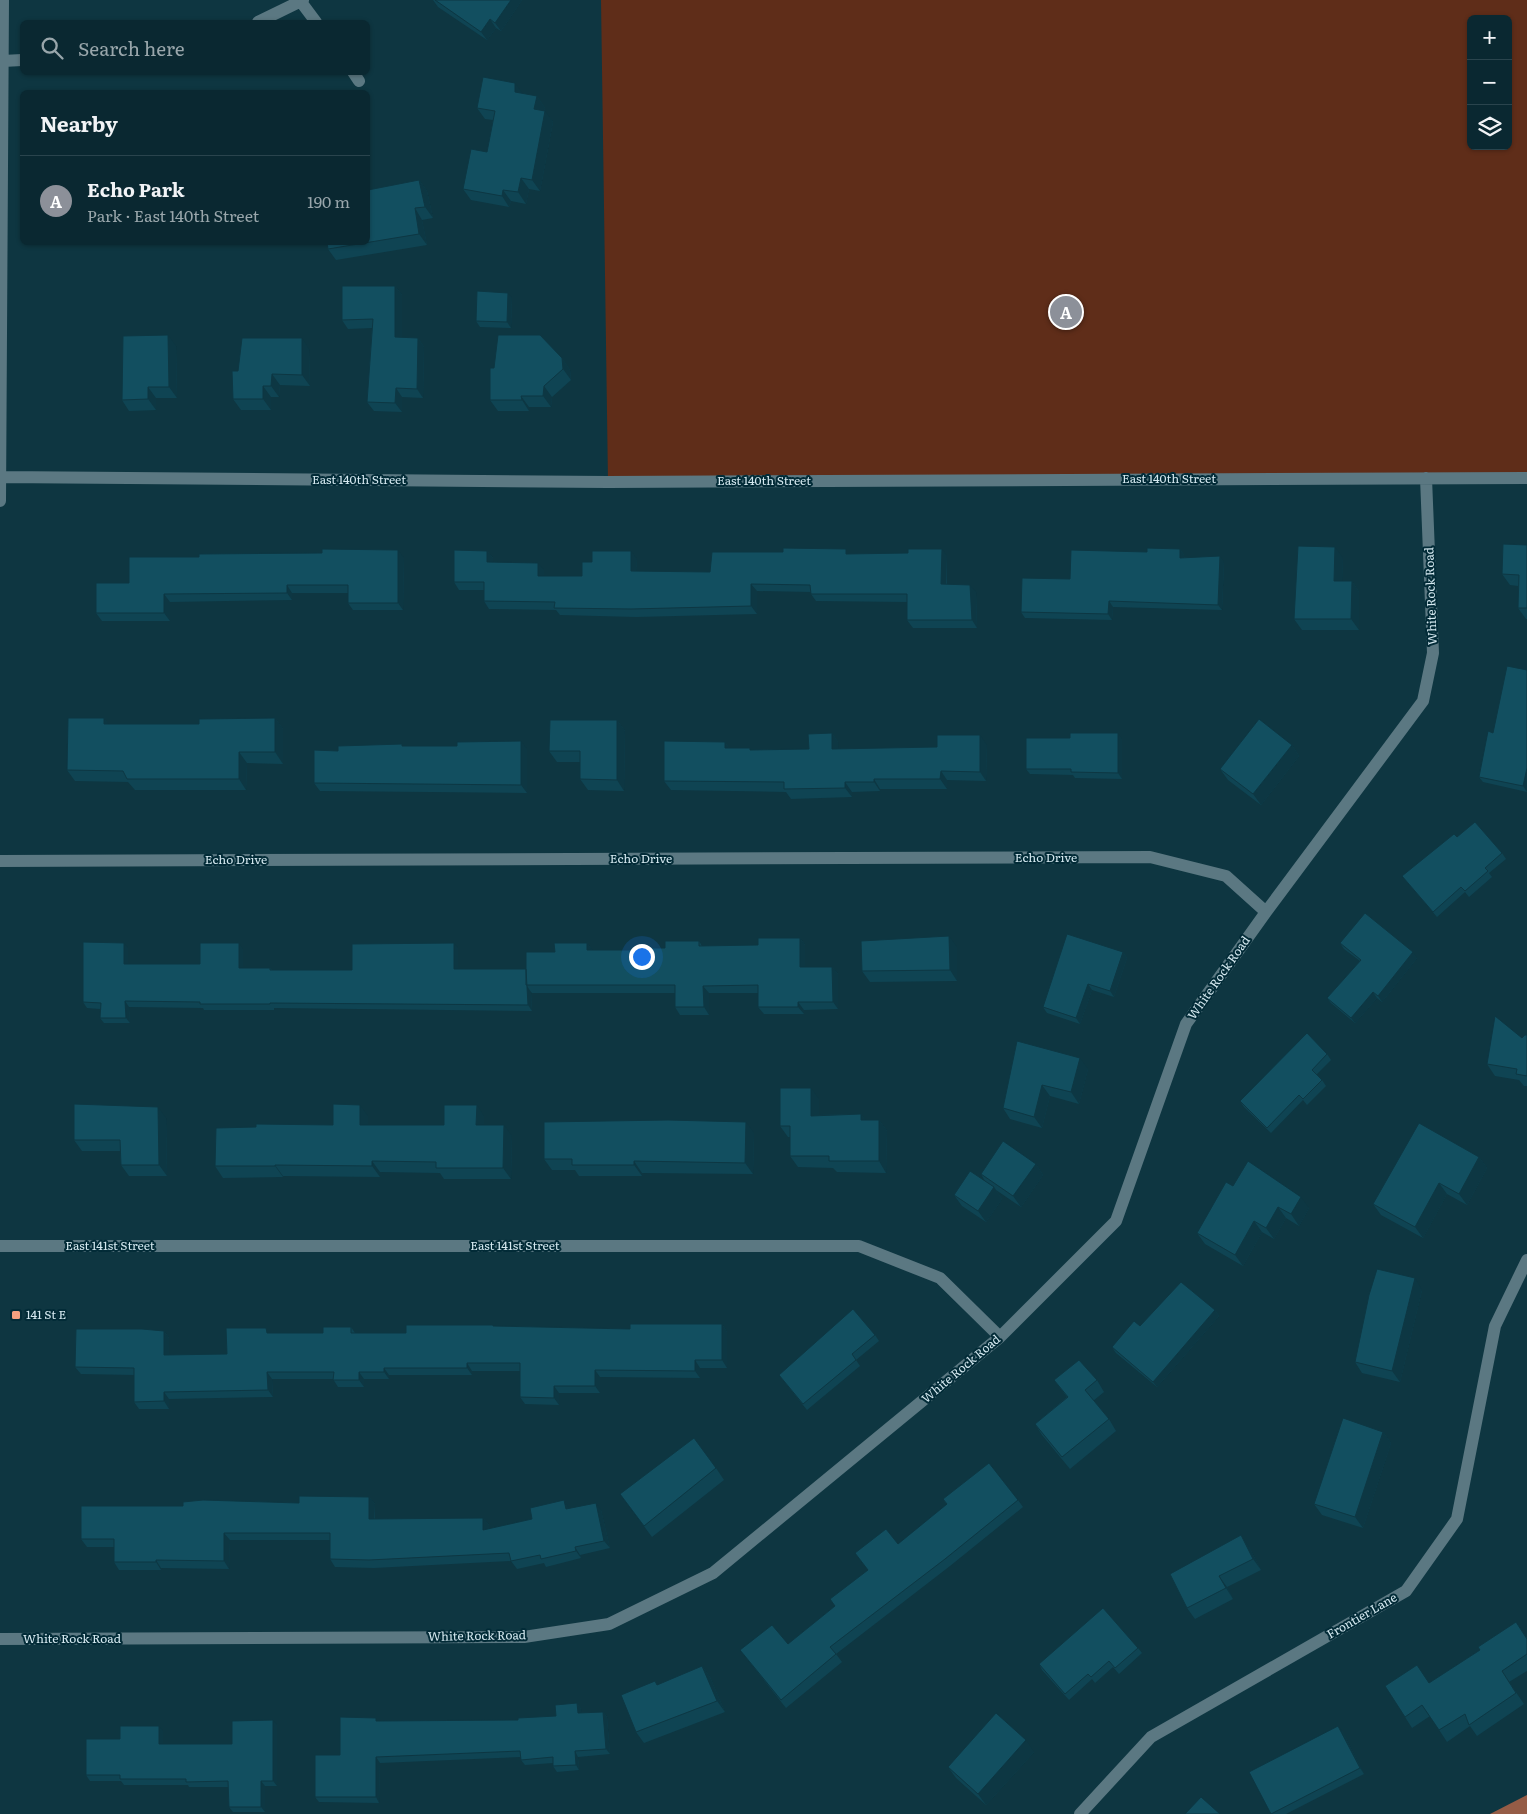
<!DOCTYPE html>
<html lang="en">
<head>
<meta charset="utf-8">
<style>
  body { margin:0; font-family:Literata,serif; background:#18343d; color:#f1f3f6 }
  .controls { position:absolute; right:15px; top:15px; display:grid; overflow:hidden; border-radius:8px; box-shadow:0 1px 4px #0004 }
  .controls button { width:45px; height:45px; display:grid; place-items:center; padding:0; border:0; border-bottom:1px solid #2a444d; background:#0a2831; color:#f1f3f6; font:25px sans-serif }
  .you { position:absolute; left:641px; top:956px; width:18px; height:18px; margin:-12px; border:4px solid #fff; border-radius:50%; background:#1a73e8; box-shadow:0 0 0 8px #1a73e833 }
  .badge { display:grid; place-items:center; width:32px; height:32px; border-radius:50%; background:#8c9099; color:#fff; font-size:16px; font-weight:700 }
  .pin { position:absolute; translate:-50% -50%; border:2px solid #fff; box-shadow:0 1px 5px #0006 }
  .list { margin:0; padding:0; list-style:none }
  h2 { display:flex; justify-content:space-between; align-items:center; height:65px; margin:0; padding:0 20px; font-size:21px }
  h2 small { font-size:16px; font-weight:400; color:#99a6ab }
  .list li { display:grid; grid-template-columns:32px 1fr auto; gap:15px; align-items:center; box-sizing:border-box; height:90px; padding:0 20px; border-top:1px solid #2a444d }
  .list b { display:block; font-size:19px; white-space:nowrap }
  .list p { margin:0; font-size:16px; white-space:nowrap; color:#99a6ab }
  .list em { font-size:16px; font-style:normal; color:#99a6ab }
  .icon { flex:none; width:28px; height:28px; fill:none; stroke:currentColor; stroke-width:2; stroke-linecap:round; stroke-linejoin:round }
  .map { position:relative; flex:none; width:1527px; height:1814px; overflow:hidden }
  .search { position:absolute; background:#0a2831; box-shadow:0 1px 4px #0004; left:20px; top:20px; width:350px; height:55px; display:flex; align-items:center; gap:12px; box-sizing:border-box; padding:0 18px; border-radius:8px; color:#99a6ab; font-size:19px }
  .panel { position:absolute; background:#0a2831; box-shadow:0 1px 4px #0004; left:20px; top:90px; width:350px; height:155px; border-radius:8px }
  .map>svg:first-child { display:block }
  .green { fill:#5f2d19; fill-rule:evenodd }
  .water { fill:#955c46 }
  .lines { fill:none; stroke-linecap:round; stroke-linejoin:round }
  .minor { stroke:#5b7882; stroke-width:12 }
  .wall { fill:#0f4453 }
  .shaded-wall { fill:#0d3743 }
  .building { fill:#124f60; stroke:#0d3743 }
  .poi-dot { fill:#f2a080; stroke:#022b37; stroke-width:2 }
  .labels { text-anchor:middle; stroke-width:4; stroke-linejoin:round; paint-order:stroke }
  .street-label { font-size:12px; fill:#d5e9f0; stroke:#022b37 }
  .poi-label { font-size:12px; fill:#d5e9f0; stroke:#022b37; text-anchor:start }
</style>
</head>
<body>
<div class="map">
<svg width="1527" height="1814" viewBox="0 0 1527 1814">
  <rect width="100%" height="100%" fill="#0e3641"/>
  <path class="green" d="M601,0H1527V478L608,482ZM1471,19H1508V146H1471Z"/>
  <path class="water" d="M1527,1795V1814H1490Z"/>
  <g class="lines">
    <path class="minor" d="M301,2L316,22
      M258,22L303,0
      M3,61L22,60
      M353,72L359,81
      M0,477L608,482L1527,478
      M0,501L3,0
      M0,861L1150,857L1226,876L1266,912
      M0,1246H859L940,1278L1000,1337
      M0,1639L524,1637L609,1624L713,1573L1000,1337L1116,1221L1186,1024L1266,912L1423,701L1433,653L1426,478
      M1080,1814L1151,1737L1406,1591L1457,1519L1495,1326L1527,1260"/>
  </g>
  <path class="wall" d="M433,0H522L501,31L496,28L487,40L438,7Z
    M523,94L537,96L545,108L544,111L553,122L540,191L529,189L526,204L511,201L509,207L471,200L463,189L487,152L493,120L485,119L477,108Z
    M419,180L427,191L433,218L422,220L427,245L336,260L328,249Z
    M395,286L402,295V338H418L424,347L423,398L402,397V412L374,411L367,402L372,328L348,329L342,320Z
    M512,298L511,328L480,327L476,321Z
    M176,346L177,398H156V410L129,411L122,400Z
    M309,349L310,386L280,385L279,397H271V410H241L233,399L238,371Z
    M562,358L570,370L571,380L552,397L551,407H529V411H498L490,400L494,368Z
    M1527,545V619H1526L1518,608V586L1510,585L1502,574Z
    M1180,549L1184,555V557L1224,562L1222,610L1113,607L1112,620L1025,618L1021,612L1070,579L1147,552Z
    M487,551L493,558V562L544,570V576H582L592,562L637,559L636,572H710L849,554L947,556V584L976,592L977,628H913L907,620V602L816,601L811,594V592L757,591V614L636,617L560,615L556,610L489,609L484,601V590H459L454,582Z
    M404,558L403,610H353L348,603V593H292V600L170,602V621H102L96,613L129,583Z
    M1343,558L1342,581H1352L1359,592V630H1302L1294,619Z
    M1527,670V792L1483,782L1479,777L1493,733Z
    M104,718L108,724H199L275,718L283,729V764L247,763L246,790H135L128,782L75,781L67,770Z
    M617,720L625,731L624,791L588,790L580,779V762H557L549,751Z
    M832,733L838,742V749L937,747L987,745L986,781L947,780V789H880V791L852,792V797L791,799L786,792L671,790L664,781L725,742L729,748L751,750L809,749Z
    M1070,738L1122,739V779L1075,778L1073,775L1030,774L1026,769Z
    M1292,745L1299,756L1261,805L1228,780L1220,769Z
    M404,746H457L527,749V793L320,791L314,783L338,751Z
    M1457,837L1502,853L1506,859L1489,873L1492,877L1469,897L1465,892L1437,917L1402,876Z
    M800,938L805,945V967H832L838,974V1009L804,1010V1014H764L758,1007V993H709V1015H680L675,1007V993H532L531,992L532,1011L274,1008V1010H204L203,1008L129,1007L130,1023H104L100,1018V1009L87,1008L83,1002L128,948V964H200L243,949V968H270L272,970H352L458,948V969H526L555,952L587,943L592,950H638L665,948L699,941L702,946L758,945Z
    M1340,943L1417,958L1382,1002L1377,998L1355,1023L1331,1003L1327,998L1360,961L1344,949Z
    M957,947V981L870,982L862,971Z
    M1123,952L1127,958L1114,997L1092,990L1080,1024L1047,1013L1043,1007Z
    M1527,1035V1086H1524L1519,1080L1495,1076L1487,1064L1522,1038Z
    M1017,1041L1088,1069L1079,1104L1050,1096L1042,1128L1010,1119L1003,1108Z
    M1327,1054L1331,1060L1316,1075L1322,1080L1326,1086L1307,1105L1303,1100L1271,1133L1244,1107L1240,1101Z
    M819,1099V1115L861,1114L865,1120H879L887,1131L886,1173L837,1172L833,1168L798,1167L790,1156V1137H788L780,1126Z
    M368,1116V1125H444L484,1116V1125L512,1136L511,1179H444L440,1173L380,1172V1177L283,1176V1177L223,1178L215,1166L333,1125Z
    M166,1118L167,1176H129L121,1165L120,1151H82L74,1140Z
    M754,1133L753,1174L642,1173V1176H579L575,1170H552L544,1159Z
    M1479,1157L1487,1168L1467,1205L1447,1194L1423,1238L1381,1215L1373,1204Z
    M1036,1164L1043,1175L1021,1207L996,1190L1002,1199L986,1222L962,1206L954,1195L986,1183L981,1174Z
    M1233,1186L1309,1208L1299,1226L1286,1218L1274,1239L1262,1232L1243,1266L1205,1244L1197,1233Z
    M1422,1290L1400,1382L1362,1373L1355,1362Z
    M1215,1310L1219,1316L1157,1387L1116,1353L1112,1347L1140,1326Z
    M722,1324L727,1332V1368H700V1378L600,1377V1393H559V1405L525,1404L520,1397V1371H472V1375H389V1379H364V1387H338L333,1379H272L273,1397L169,1399V1409H139L134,1402V1375L81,1374L75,1367L164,1331L169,1338V1355L227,1354L270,1333H323L351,1327L355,1333H406L494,1326L630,1329Z
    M875,1335L879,1341L856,1360L860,1366L807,1410L779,1375Z
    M1054,1380H1097L1104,1392L1093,1401L1109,1419L1116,1431L1070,1469L1042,1435L1035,1424L1067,1397Z
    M1383,1432L1391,1443L1363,1528L1322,1515L1314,1504Z
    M716,1468L724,1480L652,1537L620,1494Z
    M369,1497L375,1504V1519L483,1518L489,1525V1529L532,1519L570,1509L601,1510L610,1548L580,1555L581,1558L546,1567L544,1563L517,1569L511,1561L374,1568L335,1567L330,1559V1540H230L229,1569L161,1568V1570H119L114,1562V1547H87L81,1539L183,1506L299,1503Z
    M943,1499L1018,1500L1023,1507L950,1566L836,1654L842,1662L786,1708L740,1650L788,1644L835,1606L868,1570L855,1553L898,1544L947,1505Z
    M1249,1547L1261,1570L1227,1587L1233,1599L1195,1619L1187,1608Z
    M1516,1622L1527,1638V1671L1509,1682L1524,1704L1477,1736L1470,1726L1447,1742L1430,1716L1412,1728L1405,1717L1429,1683L1480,1650Z
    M1138,1648L1142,1653L1119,1674L1113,1667L1095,1683L1092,1679L1069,1700L1042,1670L1039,1664Z
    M702,1666L710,1677L725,1712L644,1743L636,1732Z
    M577,1703L581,1709V1713L603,1712L607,1717L610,1754L578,1757L579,1770L557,1772L553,1766V1763L525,1765L521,1760V1757L380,1763L379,1803L319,1802L315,1797L340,1755L379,1721L518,1720L556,1716Z
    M277,1725V1786H265V1812H233L229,1807V1787H189L188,1785H124L121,1781H90L86,1775L120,1739L163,1731V1744H232Z
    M1342,1731L1364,1774L1286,1814H1271Z
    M1034,1752L986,1805L956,1778L948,1767Z"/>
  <path class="shaded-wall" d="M511,0H522L501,31L495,23Z
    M490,19L496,28L487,40L481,32Z
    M515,83L523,94L515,92Z
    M537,96L545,108L542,120L534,109Z
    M545,111L553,122L540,191L532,180Z
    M521,178L529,189L526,204L518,192Z
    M419,180L427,191L433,218L425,207Z
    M503,190L511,201L509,207L502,196Z
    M415,208L422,220L427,245L419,234Z
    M395,286L402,295V346L395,337Z
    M508,293L512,298L511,328L507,322Z
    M168,335L176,346L177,398L169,387Z
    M302,338L309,349L310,386L302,375Z
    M418,338L424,347L423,398L417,389Z
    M562,358L570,370L571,380L563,369Z
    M272,374L280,385L279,397L271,386Z
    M263,386L271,397V410L263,399Z
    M544,386L552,397L551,407L543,396Z
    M148,387L156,398V410L148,399Z
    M396,388L402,397V412L395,403Z
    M521,396L529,407V411L522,400Z
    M1335,547L1343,558L1342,592L1334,581Z
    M942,549L947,556L946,592L941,584Z
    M1180,549L1184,555V563L1180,558Z
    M398,550L404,558L403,610L398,603Z
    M487,551L493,558V570L487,562Z
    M631,551L637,559L636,579L631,571Z
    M1220,556L1224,562L1222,610L1218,605Z
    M538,563L544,570V583L538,576Z
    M1352,581L1359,592V630L1351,619Z
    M751,584L757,591V614L751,606Z
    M287,585L292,593V600L287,593Z
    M970,585L976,592L977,628L972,620Z
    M164,594L170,602V621L164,613Z
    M1109,601L1113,607L1112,620L1108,614Z
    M104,718L112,729L104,724Z
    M275,718L283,729V764L275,752Z
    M617,720L625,731L624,791L617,780Z
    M832,733L838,742L839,759L832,749Z
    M1118,733L1122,739V779L1118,773Z
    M980,735L987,745L986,781L980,772Z
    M521,741L527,749V793L521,785Z
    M725,742L731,751L725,748Z
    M1292,745L1299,756L1261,805L1253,794Z
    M239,752L247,763L246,790L239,779Z
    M1527,768V792L1523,786Z
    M941,771L947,780V789L940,779Z
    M874,779L880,789V791L874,782Z
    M845,782L852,792V797L845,788Z
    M949,936L957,947V981L950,970Z
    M800,938L805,945V974L800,967Z
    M124,943L128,948V970L124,964Z
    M239,943L243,949V974L239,968Z
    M454,943L458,948V974L454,969Z
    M587,943L593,951L587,950Z
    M1123,952L1127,958L1114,997L1110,991Z
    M1413,952L1417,958L1382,1002L1378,996Z
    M832,967L838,974V1009L833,1002Z
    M1088,984L1092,990L1080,1024L1076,1018Z
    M527,986L531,992L532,1011L528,1005Z
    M703,986L709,993V1015L704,1007Z
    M1373,992L1377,998L1355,1023L1351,1018Z
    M125,1001L129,1007L130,1023L126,1018Z
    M798,1002L804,1010V1014L798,1007Z
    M1080,1058L1088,1069L1079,1104L1071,1092Z
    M1042,1085L1050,1096L1042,1128L1034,1117Z
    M811,1088L819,1099V1127L811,1116Z
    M360,1105L368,1116V1136L360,1125Z
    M477,1105L484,1116V1136L476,1125Z
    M158,1107L166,1118L167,1176L159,1165Z
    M861,1114L869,1125L861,1120Z
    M879,1120L887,1131L886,1173L879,1161Z
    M746,1122L754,1133L753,1174L745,1163Z
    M504,1125L512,1136L511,1179L503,1168Z
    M1479,1157L1487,1168L1467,1205L1459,1194Z
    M372,1161L380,1172V1177L372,1166Z
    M634,1161L642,1173V1176L634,1165Z
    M1036,1164L1043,1175L1021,1207L1013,1196Z
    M275,1165L283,1176V1177L275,1166Z
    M1439,1183L1447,1194L1423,1238L1415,1227Z
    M994,1187L1002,1199L986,1222L978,1211Z
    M1301,1197L1309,1208L1299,1226L1291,1214Z
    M1278,1207L1286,1218L1274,1239L1266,1228Z
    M1254,1221L1262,1232L1243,1266L1235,1255Z
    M1415,1278L1422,1290L1400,1382L1392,1371Z
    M1215,1310L1219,1316L1157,1387L1153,1382Z
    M722,1324L727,1332V1368L722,1360Z
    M164,1331L169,1338V1363L164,1355Z
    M695,1360L700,1368V1378L695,1371Z
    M467,1363L472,1371V1375L467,1368Z
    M384,1368L389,1375V1379L384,1372Z
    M595,1370L600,1377V1393L595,1386Z
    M267,1372L272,1379L273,1397L268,1390Z
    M359,1372L364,1379V1387L359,1380Z
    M554,1386L559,1393V1405L554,1398Z
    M164,1392L169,1399V1409L164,1401Z
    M1383,1432L1391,1443L1363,1528L1355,1517Z
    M369,1497L375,1504L374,1527L369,1519Z
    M564,1500L569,1508L572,1517L566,1509Z
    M596,1503L601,1510L610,1548L604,1541Z
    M483,1518L489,1525V1537L483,1530Z
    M224,1533L230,1540L229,1569L224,1561Z
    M1241,1535L1249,1547L1261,1570L1253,1559Z
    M575,1547L580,1555L581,1558L576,1551Z
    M156,1560L161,1568V1570L156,1562Z
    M1219,1576L1227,1587L1233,1599L1226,1588Z
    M702,1666L710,1677L725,1712L717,1701Z
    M577,1703L581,1709L582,1719L578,1713Z
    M603,1712L607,1717L610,1754L606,1749Z
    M273,1720L277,1725V1786L273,1781Z
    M159,1726L163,1731V1750L159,1744Z
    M1338,1726L1342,1731L1364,1774L1360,1768Z
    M1026,1740L1034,1752L986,1805L978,1794Z
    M575,1751L578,1757L579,1770L576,1765Z
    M376,1757L380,1763L379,1803L376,1797Z
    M261,1781L265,1786V1812L261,1807Z"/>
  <path class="building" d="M435,0H511L495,23L490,19L481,32Z
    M483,77L515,83V92L537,96L534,109L545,111L532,180L521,178L518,192L503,190L502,196L463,189L471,149L487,152L495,111L477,108Z
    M419,180L425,207L415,208L419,234L328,249L327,242H368V190Z
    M342,286H395V337L418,338L417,389L396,388L395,403L367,402L373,319L342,320Z
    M477,291L508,293L507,322L476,321Z
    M168,335L169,387H148V399L122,400L123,336Z
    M498,335H540L562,358L563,369L544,386L543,396H521L522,400H490V368H494Z
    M242,338H302V375L272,374L271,386H263V399H233L232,371H238Z
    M1503,544L1527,545V608H1518L1519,575L1502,574Z
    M1298,546L1335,547L1334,581H1352L1351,619H1294Z
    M783,548L846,549V554L908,553V549H942L941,584L970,585L972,620H907V594H811L810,585L751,584V606L631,609L554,608L555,602L484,601V582H454V550L487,551V562L538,563V576H582V562H592V551H631V571L710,572L712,552H783Z
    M1147,548L1180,549V558L1220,556L1218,605L1109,601L1108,614L1021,612L1022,578L1070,579L1071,550L1147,552Z
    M322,549L398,550V603H348V585H287V593L164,594V613H96V583H129V557H199V554L322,553Z
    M1507,666L1527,670V768L1523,786L1479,777L1488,731L1493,733Z
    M68,718H104V724H199V719L275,718V752H239V779H127L123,771L67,770Z
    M1259,719L1292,745L1253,794L1220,769Z
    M550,720H617V780L580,779V751H549Z
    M832,733V749L937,747V735H980V772L941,771L940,779H874V782H845V788L784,789V782L664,781V741L725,742V748H750V750L809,749L808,734Z
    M1070,733H1118V773L1071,772V769H1026V738H1070Z
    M521,741V785L314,783V750L338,751V746L402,744V746H457V742Z
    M1475,822L1502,853L1485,868L1488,871L1465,891L1461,887L1433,912L1402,876L1454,834L1457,837Z
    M1365,913L1413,952L1378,996L1373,992L1351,1018L1327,998L1361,960L1340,943Z
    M1067,934L1123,952L1110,991L1088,984L1076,1018L1043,1007Z
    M949,936L950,970L862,971L861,941Z
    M758,938H800V967H832L833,1002H798V1007H758V985L703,986L704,1007H675V985H526V952H555L554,943H587V950H638V948H665V941H699V946L758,945Z
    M83,942L124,943V964H200V943H239V968H270V970H352V944L454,943V969H526L528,1005L270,1003V1004H200V1002L125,1001L126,1018H100L101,1003L83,1002Z
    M1495,1016L1522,1038L1525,1035H1527V1076L1516,1074L1517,1069L1487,1064Z
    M1307,1033L1327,1054L1312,1070L1322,1080L1303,1099L1299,1095L1267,1128L1240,1101Z
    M1017,1041L1080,1058L1071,1092L1042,1085L1034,1117L1003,1108Z
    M780,1088H811V1116L861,1114V1120H879V1161H829V1156H790V1126H780Z
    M74,1104L158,1107L159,1165H121L120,1140H74Z
    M333,1104L360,1105V1125H444V1105H477L476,1125H504L503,1168H436V1162L372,1161V1166L275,1165V1166H215L216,1128L256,1127V1124L333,1125Z
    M668,1120L746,1122L745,1163L634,1161V1165H572V1159H544V1122Z
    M1419,1123L1479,1157L1459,1194L1439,1183L1415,1227L1373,1204Z
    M1003,1141L1036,1164L1013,1196L981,1174Z
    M1248,1161L1301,1197L1291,1214L1278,1207L1266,1228L1254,1221L1235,1255L1197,1233L1226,1182L1233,1186Z
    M970,1171L994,1187L978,1211L954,1195Z
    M1377,1269L1415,1278L1392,1371L1355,1362L1369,1295Z
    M1181,1282L1215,1310L1153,1382L1112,1347L1134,1321L1140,1326Z
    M853,1309L875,1335L852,1354L856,1360L803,1404L779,1375Z
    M630,1324H722V1360H695V1371L595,1370V1386H554V1398L520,1397V1363H467V1368H384V1372H359V1380H333L334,1372H267L268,1390L164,1392V1401L134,1402V1368L75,1367L76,1329H142L164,1331V1355L227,1354L226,1328H266L267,1333H323V1327H351V1333H406V1325H493V1326L630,1329Z
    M1079,1360L1097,1380L1085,1390L1109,1419L1062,1457L1035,1424L1068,1397L1054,1380Z
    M1343,1418L1383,1432L1355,1517L1314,1504Z
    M694,1438L716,1468L644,1526L620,1494Z
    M989,1463L1018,1500L945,1559L830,1647L836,1654L781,1700L740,1650L772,1625L788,1644L835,1606L830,1599L868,1570L855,1553L886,1529L898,1544L947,1504L943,1499Z
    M299,1496L369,1497V1519L483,1518V1530L532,1519L530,1508L564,1500L566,1509L596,1503L604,1541L575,1547L576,1551L541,1559L540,1555L511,1561L509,1553L369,1560L330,1559V1533H224V1561L156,1560V1562H114V1539H81V1506H183V1502L203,1500L299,1503Z
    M1241,1535L1253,1559L1219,1576L1226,1588L1187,1608L1170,1574Z
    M1103,1608L1138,1648L1115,1668L1109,1661L1091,1677L1088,1674L1065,1694L1039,1664Z
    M1516,1622L1527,1639V1654L1502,1671L1516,1693L1469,1725L1465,1714L1439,1730L1422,1705L1405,1717L1385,1686L1417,1665L1429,1683L1480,1650L1478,1647Z
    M702,1666L717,1701L636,1732L621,1695L655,1681L657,1685Z
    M577,1703L578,1713L603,1712L606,1749L575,1751L576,1765L553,1766V1757L521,1760L520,1751L376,1757V1797H315V1755H340V1717L376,1718V1721L518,1720V1718L556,1716L555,1705Z
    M996,1713L1026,1740L978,1794L948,1767Z
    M273,1720V1781H261V1807H229L228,1781L186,1782V1779H120V1775H86V1739H120V1726H159V1744H232V1721Z
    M1338,1726L1360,1768L1271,1814L1249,1772Z
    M1201,1797L1220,1814H1185Z"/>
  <rect class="poi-dot" x="11" y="1310" width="10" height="10" rx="2.5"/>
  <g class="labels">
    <g class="street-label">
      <text x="1169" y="483">East 140th Street</text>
      <text x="359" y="484">East 140th Street</text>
      <text x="764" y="485">East 140th Street</text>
      <text transform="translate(1431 596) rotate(-92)" y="4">White Rock Road</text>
      <text x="1046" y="862">Echo Drive</text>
      <text x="641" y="863">Echo Drive</text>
      <text x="236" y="864">Echo Drive</text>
      <text transform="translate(1219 978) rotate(-55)" y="4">White Rock Road</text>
      <text x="110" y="1250">East 141st Street</text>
      <text x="515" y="1250">East 141st Street</text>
      <text transform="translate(961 1369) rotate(-40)" y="4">White Rock Road</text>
      <text transform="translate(1362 1616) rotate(-30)" y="4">Frontier Lane</text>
      <text transform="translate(477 1636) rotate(-1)" y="4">White Rock Road</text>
      <text x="72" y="1643">White Rock Road</text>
    </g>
    <g class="poi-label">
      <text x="26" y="1319">141 St E</text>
    </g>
  </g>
</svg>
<div class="controls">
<button>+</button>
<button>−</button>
<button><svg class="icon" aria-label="layers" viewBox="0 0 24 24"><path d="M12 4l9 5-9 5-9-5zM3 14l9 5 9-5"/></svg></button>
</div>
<div class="you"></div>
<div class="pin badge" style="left:1066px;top:312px">A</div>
<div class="search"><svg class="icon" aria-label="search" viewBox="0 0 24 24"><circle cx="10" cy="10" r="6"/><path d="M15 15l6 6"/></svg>Search here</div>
<section class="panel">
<h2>Nearby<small></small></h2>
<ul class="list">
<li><span class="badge">A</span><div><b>Echo Park</b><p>Park · East 140th Street</p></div><em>190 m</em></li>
</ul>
</section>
</div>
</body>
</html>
